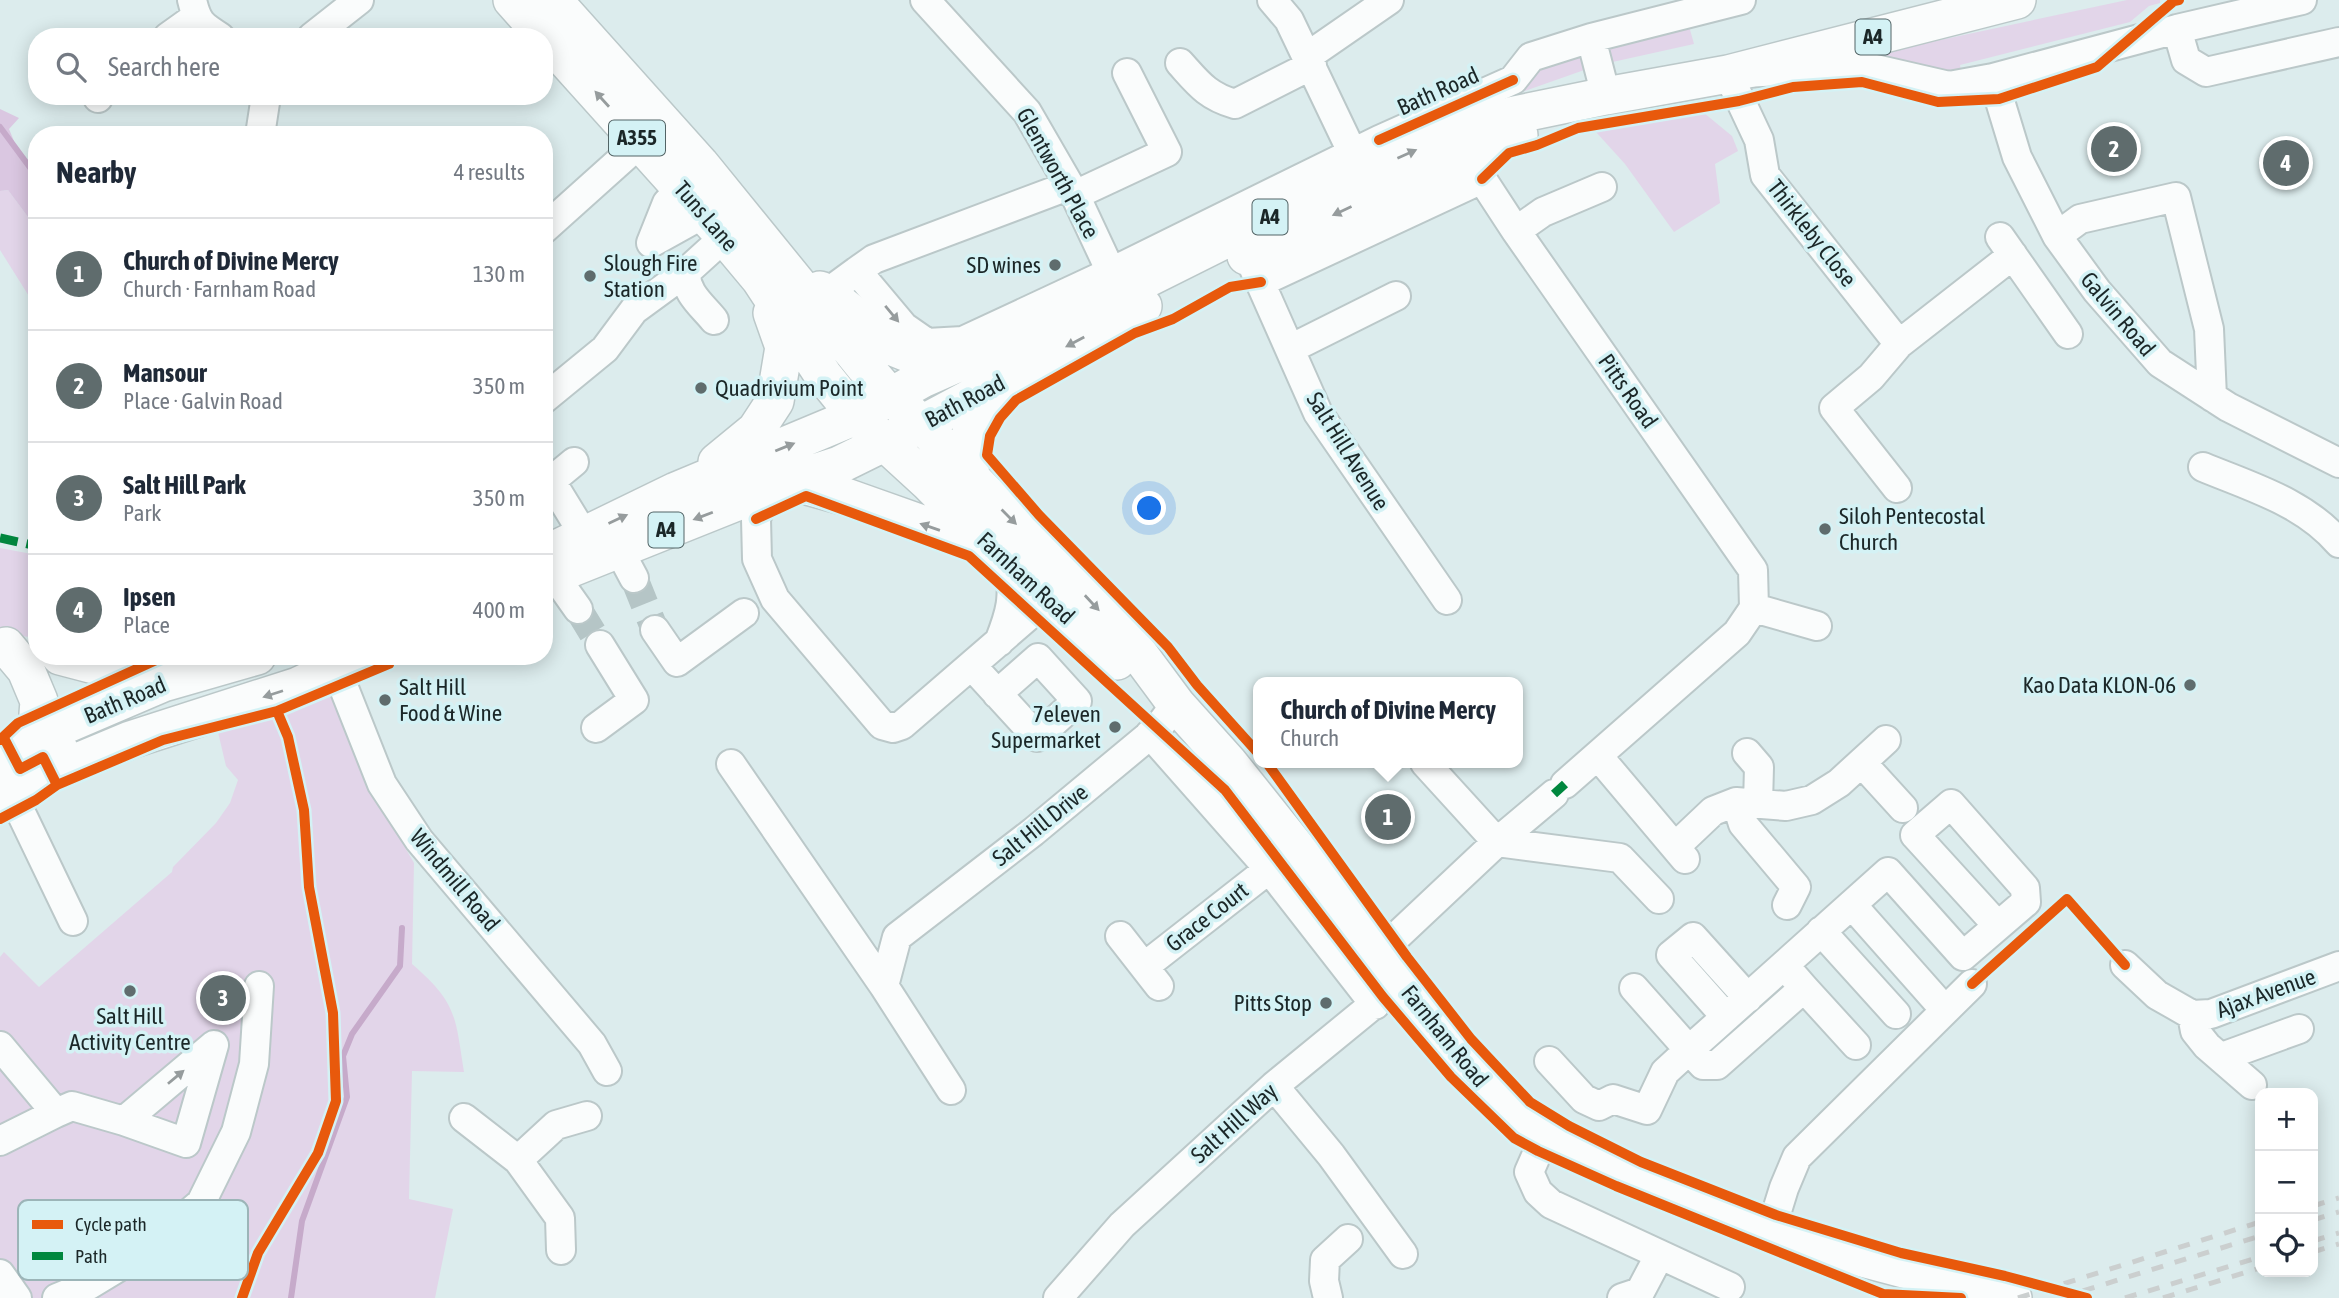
<!DOCTYPE html>
<html lang="en">
<head>
<meta charset="utf-8">
<style>
  body { margin:0; font-family:"Asap Condensed",sans-serif; background:#f6f6f7; color:#1f2937 }
  .controls { position:absolute; right:21px; bottom:21px; display:grid; overflow:hidden; border-radius:14px; box-shadow:0 4px 18px #0003 }
  .controls button { width:63px; height:63px; display:grid; place-items:center; padding:0; border:0; border-bottom:2px solid #e0e1e3; background:#fff; color:#1f2937; font:35px sans-serif }
  .you { position:absolute; left:1150px; top:509px; width:24px; height:24px; margin:-18px; border:5px solid #fff; border-radius:50%; background:#1a73e8; box-shadow:0 0 0 10px #1a73e833 }
  .badge { display:grid; place-items:center; width:46px; height:46px; border-radius:50%; background:#5f6c6d; color:#fff; font-size:23px; font-weight:700 }
  .pin { position:absolute; translate:-50% -50%; border:4px solid #fff; box-shadow:0 2px 7px #0006 }
  .popup { position:absolute; left:1253px; top:677px; width:270px; height:91px; box-sizing:border-box; display:grid; place-content:center; border-radius:14px; background:#fff; filter:drop-shadow(0 2px 5px #0005); font-size:23px; white-space:nowrap; color:#747a83 }
  .popup b { font-size:26px; color:#1f2937 }
  .popup::after { content:''; position:absolute; left:50%; top:100%; margin-left:-14px; border:14px solid transparent; border-top-color:#fff }
  .list { margin:0; padding:0; list-style:none }
  h2 { display:flex; justify-content:space-between; align-items:center; height:91px; margin:0; padding:0 28px; font-size:30px }
  h2 small { font-size:23px; font-weight:400; color:#747a83 }
  .list li { display:grid; grid-template-columns:46px 1fr auto; gap:21px; align-items:center; box-sizing:border-box; height:112px; padding:0 28px; border-top:2px solid #e0e1e3 }
  .list b { display:block; font-size:26px; white-space:nowrap }
  .list p { margin:0; font-size:23px; white-space:nowrap; color:#747a83 }
  .list em { font-size:23px; font-style:normal; color:#747a83 }
  .icon { flex:none; width:38px; height:38px; fill:none; stroke:currentColor; stroke-width:2; stroke-linecap:round; stroke-linejoin:round }
  .map { position:relative; flex:none; width:2339px; height:1298px; overflow:hidden }
  .search { position:absolute; background:#fff; box-shadow:0 4px 18px #0003; left:28px; top:28px; width:525px; height:77px; display:flex; align-items:center; gap:18px; box-sizing:border-box; padding:0 24px; border-radius:28px; color:#747a83; font-size:26px }
  .panel { position:absolute; background:#fff; box-shadow:0 4px 18px #0003; left:28px; top:126px; width:525px; height:539px; border-radius:28px }
  .map>svg:first-child { display:block }
  .green { fill:#e2d5e9 }
  .forest { fill:#dac7e1 }
  .lines { fill:none; stroke-linecap:round; stroke-linejoin:round }
  .stream { stroke:#c6aaca; stroke-width:6 }
  .minor-tunnel { stroke:#b5c5c6; stroke-width:28; stroke-dasharray:28 14; stroke-linecap:butt }
  .minor-casing { stroke:#bbc8c9; stroke-width:32 }
  .major-casing { stroke:#bbc8c9; stroke-width:40 }
  .minor { stroke:#fafcfc; stroke-width:28 }
  .major { stroke:#fafcfc; stroke-width:37 }
  .rail { stroke:#cbcfcf; stroke-width:5; stroke-dasharray:12 12; stroke-linecap:butt }
  .quiet { stroke:#00873e; stroke-width:9; stroke-dasharray:18 9; stroke-linecap:butt }
  .cycleway-casing { stroke:#d4f2f5; stroke-width:15 }
  .cycleway { stroke:#e8590c; stroke-width:10 }
  .oneway { fill:#969c9d }
  .poi-dot { fill:#5f6c6d; stroke:#d4f2f5; stroke-width:2.5 }
  .labels { text-anchor:middle; stroke-width:7; stroke-linejoin:round; paint-order:stroke }
  .shield { fill:#d4f2f5; stroke:#526466; stroke-width:2 }
  .shield-label { font-size:21px; font-weight:bold; fill:#1b2728 }
  .street-label { font-size:23px; fill:#1b2728; stroke:#d4f2f5 }
  .poi-label { font-size:23px; fill:#1b2728; stroke:#d4f2f5; text-anchor:start }
  .key { fill:#d4f2f5; stroke:#9cb5b8; stroke-width:2 }
  .key-label { font-size:19px; fill:#1b2728 }
</style>
</head>
<body>
<div class="map">
<svg width="2339" height="1298" viewBox="0 0 2339 1298">
  <rect width="100%" height="100%" fill="#dceced"/>
  <path class="green" d="M2127,0H2160V3L2149,6L2130,22L1960,65L1963,81L1842,61Z
    M1689,26L1694,44L1608,63L1607,53L1611,44Z
    M1571,54L1583,57L1590,68L1513,95L1509,92L1530,72Z
    M1698,108L1732,136L1738,151L1715,164L1720,203L1674,232L1625,164L1596,132Z
    M8,190L37,229V309L0,250V191Z
    M0,548L37,555V638L0,633Z
    M342,692L375,796L414,863L412,964C457,1003 455,1015 464,1072L412,1071L409,1199L453,1209L435,1298H0V957L4,952L39,987L172,872L173,867L216,823L230,803L238,780L226,766L217,728Z"/>
  <path class="forest" d="M0,109L19,118L9,129L16,146L37,176V229L8,190L0,191Z"/>
  <g class="lines">
    <path class="stream" d="M0,127L37,177
      M291,1298L302,1221L347,1097L343,1056L352,1034L400,966L402,928"/>
    <path class="minor-tunnel" d="M634,578L655,630
      M578,609L600,645"/>
    <g class="minor-casing">
      <path id="minor" d="M192,0C197,22 201,25 220,37
        M925,0L1027,112L1075,195L1111,272L1120,288
        M1272,0L1289,20L1353,154
        M2177,29L2186,60L2206,72L2339,42
        M168,37L196,17
        M312,37L359,0
        M1591,38L1606,96
        M1308,56L1389,0
        M1180,63C1198,83 1207,96 1235,104L1312,65
        M1993,78L2017,157L2057,236L2097,291L2160,363L2228,407L2339,463
        M98,98L99,96
        M260,135L266,96
        M1462,136L1482,179L1516,231L1753,570L1754,608L1737,633L1565,784
        M1075,195L1167,152L1127,73
        M544,229L641,142
        M1516,231L1543,212L1602,187
        M2057,236L2080,219L2176,197L2209,329L2212,397
        M2000,237L2068,334
        M651,243L705,213L703,194
        M651,243L667,203L682,187L698,185
        M1248,255L1318,413L1447,600
        M857,271L874,259L1068,186
        M1261,282L1482,179
        M827,293L857,271L904,327L927,343L963,341L1111,272L1379,140L1513,80L1531,57L1591,38L1741,0
        M714,320C702,305 685,293 686,272L739,224
        M1899,344L1765,175L1759,140L1728,74L1862,66L1949,86L1993,78L2177,29L2302,0
        M1290,349L1396,296
        M544,399L605,349L634,310L686,272
        M574,462L551,481L584,535
        M2203,467C2251,487 2304,502 2339,543
        M1897,488L1834,408L1871,377L1899,344L2013,255
        M766,491L756,519L757,559L775,599L882,725L893,728L902,725L1048,599
        M618,548L634,578
        M554,575L578,609
        M1754,608L1817,626
        M655,630L677,662L744,613
        M999,642C1012,609 1013,600 1011,565
        M972,666L1037,737L1077,701L1038,658L997,694
        M336,668L382,784L419,840L592,1044L607,1071
        M596,728L634,700L600,645
        M1150,734L1269,869L1375,1005
        M1747,753L1759,767L1758,804
        M1598,756L1685,859
        M1425,763L1497,842L1620,858L1659,899
        M1862,763L1903,808
        M731,764L884,986L951,1090
        M11,792L73,921
        M1736,802L1743,824L1796,887L1787,905
        M1675,847L1713,811L1736,802L1786,806L1812,800L1839,783L1886,740
        M1852,905L1945,1010
        M1821,931L1896,1014
        M1120,936L1159,986
        M1380,952L1497,842L1554,794
        M1784,965L1804,988L1717,1065H1703L1689,1050L1888,872L1963,956L2026,902L2025,888L1951,804L1915,835L1998,926
        M2125,965L2157,995L2192,1015L2211,1014L2339,966
        M1145,966L1269,869
        M884,986L897,937L1033,832L1157,729L1176,704
        M1804,988L1856,1045
        M2192,1015L2195,1031L2207,1046L2252,1085
        M1726,1017L1671,955L1693,937L1748,998
        M0,1046L56,1113L0,1141
        M2222,1057L2299,1029
        M1549,1061L1584,1099L1599,1106L1613,1099L1647,1110L1665,1072L1689,1050L1634,988
        M1274,1086L1331,1155L1403,1254
        M56,1113L72,1106L124,1121L186,1143L214,1045L124,1121
        M464,1118L518,1160
        M1547,1131L1529,1172L1538,1192L1551,1204L1730,1287
        M1771,1230L1784,1188L1797,1157L1972,984
        M561,1250L560,1218L518,1160L556,1125L587,1116
        M0,1274L17,1298
        M57,1298L89,1285L145,1251L201,1203L236,1132L254,1064L259,986
        M1058,1298L1122,1225L1274,1086L1401,982
        M1328,1298L1324,1281L1325,1260L1348,1239
        M1622,1298L1640,1292L1659,1256"/>
    </g>
    <g class="major-casing">
      <path id="major" d="M512,0L724,236L760,279L823,375L856,416L928,482L994,549L1117,661
        M553,0L700,164L865,367L890,396L922,424L971,478L1047,555L1136,650L1176,704L1228,762L1498,1100L1547,1131L1634,1176L1771,1230L1817,1246L2013,1298
        M1246,256L1367,199L1519,135
        M820,290L827,293L893,347L945,368
        M717,462L756,430L775,401L784,347L772,313
        M971,478C967,438 968,414 999,385
        M789,481L843,496L987,547
        M544,555L676,491L856,416L922,379L1122,291L1286,209L1460,131L1514,115L1606,96L1728,74L2017,0
        M564,571L789,481L839,465L922,424L1143,306
        M6,646L26,670L39,701L38,714L46,733L60,751
        M60,656L163,683
        M0,761L46,733L163,683L257,656
        M0,798L51,773L130,740L298,686L336,668L371,656"/>
    </g>
    <use href="#minor" class="minor"/>
    <use href="#major" class="major"/>
    <path class="rail" d="M2313,1206L2339,1198
      M2313,1220L2339,1212
      M2313,1241L2339,1233
      M2313,1252L2339,1244
      M2018,1298L2260,1222
      M2060,1298L2260,1236
      M2125,1298L2260,1257
      M2163,1298L2260,1268"/>
    <path class="quiet" d="M0,538L37,546
      M1554,794L1565,784"/>
    <g class="cycleway-casing">
      <path id="cycleway" d="M1379,140L1513,80
        M1482,179L1509,153L1537,145L1578,128L1739,101L1793,87L1862,82L1938,102L1999,99L2097,67L2174,1L2179,0
        M756,519L806,496L969,556L1225,790L1383,997L1451,1077L1514,1138L1538,1151L1616,1186L1883,1294L1961,1298
        M4,738L20,769L43,757L57,785
        M0,740L18,723L165,656
        M1258,753L1197,685L1168,647L1039,515L987,455L990,436L1000,418L1016,400L1135,333L1173,319L1230,287L1261,282
        M1267,763L1407,957L1471,1039L1530,1102L1569,1126L1641,1162L1776,1215L1901,1253L2005,1276L2087,1298
        M0,819L36,800L57,785L163,740L277,711L389,664L387,656
        M1972,984L2067,899L2125,965
        M242,1298L258,1253L318,1153L336,1101L333,1013L309,887L304,810L288,737L277,711"/>
    </g>
    <use href="#cycleway" class="cycleway"/>
  </g>
  <defs><path id="oneway-solid" d="M-6-.8H1V-3.2L6.5 0L1 3.2V.8H-6Z" transform="scale(1.75)"/></defs>
  <g class="oneway">
    <use href="#oneway-solid" transform="translate(602 99) rotate(-132)"/>
    <use href="#oneway-solid" transform="translate(1407 154) rotate(-24)"/>
    <use href="#oneway-solid" transform="translate(1342 211) rotate(155)"/>
    <use href="#oneway-solid" transform="translate(892 314) rotate(50)"/>
    <use href="#oneway-solid" transform="translate(1075 342) rotate(152)"/>
    <use href="#oneway-solid" transform="translate(785 447) rotate(-22)"/>
    <use href="#oneway-solid" transform="translate(703 516) rotate(159)"/>
    <use href="#oneway-solid" transform="translate(1009 517) rotate(45)"/>
    <use href="#oneway-solid" transform="translate(618 519) rotate(-25)"/>
    <use href="#oneway-solid" transform="translate(930 527) rotate(-161)"/>
    <use href="#oneway-solid" transform="translate(1092 603) rotate(47)"/>
    <use href="#oneway-solid" transform="translate(273 694) rotate(162)"/>
    <use href="#oneway-solid" transform="translate(176 1077) rotate(-40)"/>
  </g>
  <g class="poi-dot">
    <circle cx="1055" cy="265" r="7"/>
    <circle cx="590" cy="276" r="7"/>
    <circle cx="701" cy="388" r="7"/>
    <circle cx="1825" cy="529" r="7"/>
    <circle cx="2190" cy="685" r="7"/>
    <circle cx="385" cy="700" r="7"/>
    <circle cx="1115" cy="727" r="7"/>
    <circle cx="130" cy="991" r="7"/>
    <circle cx="1326" cy="1003" r="7"/>
  </g>
  <g class="labels">
    <g class="shield">
      <rect x="1855.5" y="19.5" width="35" height="35" rx="5"/>
      <rect x="609" y="120.5" width="56" height="35" rx="5"/>
      <rect x="1252.5" y="199.5" width="35" height="35" rx="5"/>
      <rect x="648.5" y="512.5" width="35" height="35" rx="5"/>
    </g>
    <g class="shield-label">
      <text x="1873" y="44">A4</text>
      <text x="637" y="145">A355</text>
      <text x="1270" y="224">A4</text>
      <text x="666" y="537">A4</text>
    </g>
    <g class="street-label">
      <text transform="translate(1438 91) rotate(-24)" y="8">Bath Road</text>
      <text transform="translate(1058 173) rotate(61)" y="8">Glentworth Place</text>
      <text transform="translate(706 216) rotate(49)" y="8">Tuns Lane</text>
      <text transform="translate(1812 233) rotate(52)" y="8">Thirkleby Close</text>
      <text transform="translate(2118 314) rotate(50)" y="8">Galvin Road</text>
      <text transform="translate(1628 391) rotate(55)" y="8">Pitts Road</text>
      <text transform="translate(965 401) rotate(-28)" y="8">Bath Road</text>
      <text transform="translate(1348 451) rotate(58)" y="8">Salt Hill Avenue</text>
      <text transform="translate(1026 578) rotate(43)" y="8">Farnham Road</text>
      <text transform="translate(125 700) rotate(-23)" y="8">Bath Road</text>
      <text transform="translate(1040 825) rotate(-39)" y="8">Salt Hill Drive</text>
      <text transform="translate(455 880) rotate(50)" y="8">Windmill Road</text>
      <text transform="translate(1207 917) rotate(-38)" y="8">Grace Court</text>
      <text transform="translate(2266 993) rotate(-20)" y="8">Ajax Avenue</text>
      <text transform="translate(1445 1036) rotate(51)" y="8">Farnham Road</text>
      <text transform="translate(1234 1123) rotate(-42)" y="8">Salt Hill Way</text>
    </g>
    <g class="poi-label">
      <text x="604" y="271">Slough Fire<tspan x="604" dy="26">Station</tspan></text>
      <text x="1041" y="273" text-anchor="end">SD wines</text>
      <text x="715" y="396">Quadrivium Point</text>
      <text x="1839" y="524">Siloh Pentecostal<tspan x="1839" dy="26">Church</tspan></text>
      <text x="2176" y="693" text-anchor="end">Kao Data KLON-06</text>
      <text x="399" y="695">Salt Hill<tspan x="399" dy="26">Food &amp; Wine</tspan></text>
      <text x="1101" y="722" text-anchor="end">7eleven<tspan x="1101" dy="26">Supermarket</tspan></text>
      <text x="1312" y="1011" text-anchor="end">Pitts Stop</text>
      <text x="130" y="1024" text-anchor="middle">Salt Hill<tspan x="130" dy="26">Activity Centre</tspan></text>
    </g>
  </g>
  <rect x="18" y="1200" width="230" height="80" rx="10" class="key"/>
  <rect x="32" y="1220" width="31" height="9" fill="#e8590c"/>
  <rect x="32" y="1252" width="31" height="8" fill="#00873e"/>
  <g class="key-label">
    <text x="75" y="1231">Cycle path</text>
    <text x="75" y="1263">Path</text>
  </g>
</svg>
<div class="controls">
<button>+</button>
<button>−</button>
<button><svg class="icon" aria-label="locate" viewBox="0 0 24 24"><circle cx="12" cy="12" r="6"/><path d="M12 2v4M12 18v4M2 12h4M18 12h4"/></svg></button>
</div>
<div class="you"></div>
<div class="pin badge" style="left:1388px;top:817px">1</div>
<div class="popup"><b>Church of Divine Mercy</b>Church</div>
<div class="pin badge" style="left:2114px;top:149px">2</div>
<div class="pin badge" style="left:223px;top:998px">3</div>
<div class="pin badge" style="left:2286px;top:163px">4</div>
<div class="search"><svg class="icon" aria-label="search" viewBox="0 0 24 24"><circle cx="10" cy="10" r="6"/><path d="M15 15l6 6"/></svg>Search here</div>
<section class="panel">
<h2>Nearby<small>4 results</small></h2>
<ul class="list">
<li><span class="badge">1</span><div><b>Church of Divine Mercy</b><p>Church · Farnham Road</p></div><em>130 m</em></li>
<li><span class="badge">2</span><div><b>Mansour</b><p>Place · Galvin Road</p></div><em>350 m</em></li>
<li><span class="badge">3</span><div><b>Salt Hill Park</b><p>Park</p></div><em>350 m</em></li>
<li><span class="badge">4</span><div><b>Ipsen</b><p>Place</p></div><em>400 m</em></li>
</ul>
</section>
</div>
</body>
</html>
